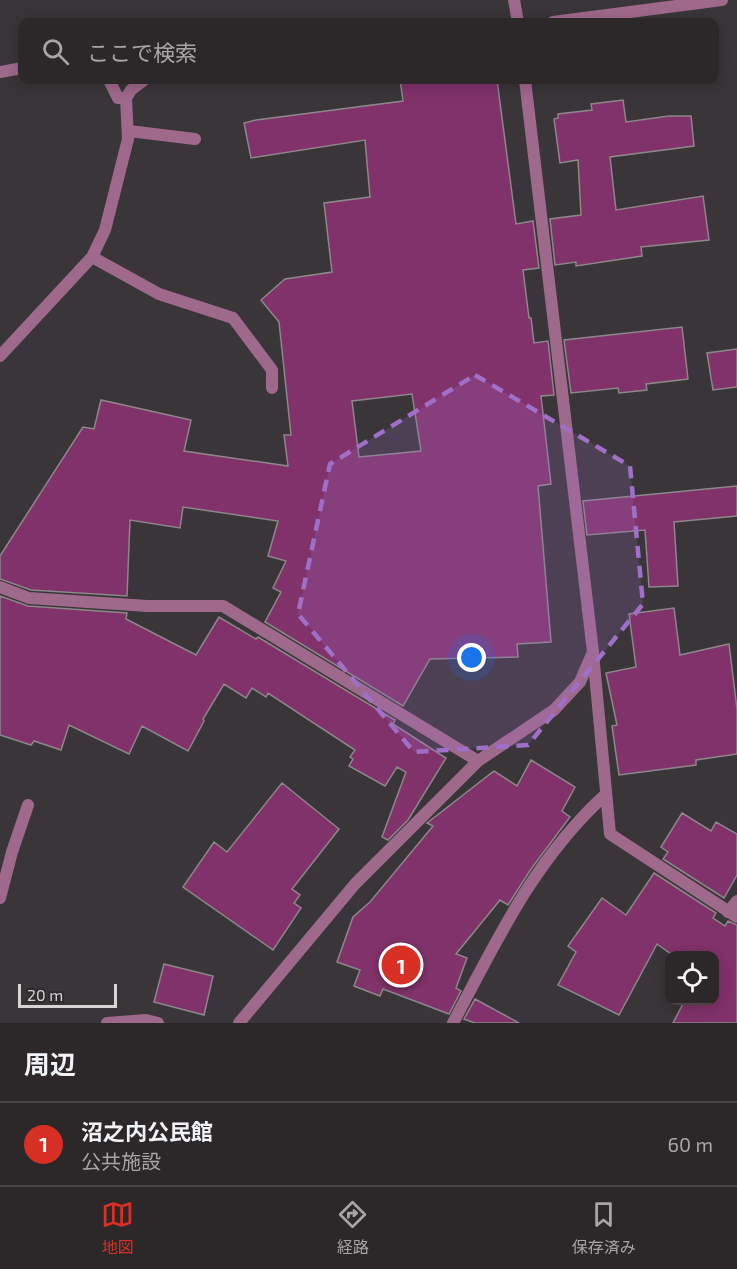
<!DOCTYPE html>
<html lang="ja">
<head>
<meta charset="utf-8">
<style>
  body { margin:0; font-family:"Exo 2","Noto Sans JP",sans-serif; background:#343032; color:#f1f3f6 }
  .controls { position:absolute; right:18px; bottom:18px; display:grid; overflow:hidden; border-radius:12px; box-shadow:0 3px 15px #0003 }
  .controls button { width:54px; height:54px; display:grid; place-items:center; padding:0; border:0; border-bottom:2px solid #484447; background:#2c282a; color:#f1f3f6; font:30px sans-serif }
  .scale { position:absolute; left:18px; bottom:15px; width:99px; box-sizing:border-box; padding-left:6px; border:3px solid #d7d4d6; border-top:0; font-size:16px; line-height:21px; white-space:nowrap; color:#d7d4d6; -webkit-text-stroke:4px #302b2e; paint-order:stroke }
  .you { position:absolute; left:472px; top:658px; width:21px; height:21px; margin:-15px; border:4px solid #fff; border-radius:50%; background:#1a73e8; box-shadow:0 0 0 9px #1a73e833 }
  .badge { display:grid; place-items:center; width:39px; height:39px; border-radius:50%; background:#d93025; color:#fff; font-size:20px; font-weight:700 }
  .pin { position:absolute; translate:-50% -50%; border:3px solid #fff; box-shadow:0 2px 6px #0006 }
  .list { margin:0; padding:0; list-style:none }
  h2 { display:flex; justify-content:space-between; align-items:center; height:78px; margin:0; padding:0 24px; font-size:26px }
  h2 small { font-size:20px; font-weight:400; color:#a6a6a8 }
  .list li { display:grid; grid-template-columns:39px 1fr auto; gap:18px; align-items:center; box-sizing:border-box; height:84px; padding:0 24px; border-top:2px solid #484447 }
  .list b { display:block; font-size:22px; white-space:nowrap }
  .list p { margin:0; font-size:20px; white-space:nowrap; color:#a6a6a8 }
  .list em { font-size:20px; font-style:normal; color:#a6a6a8 }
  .icon { flex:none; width:33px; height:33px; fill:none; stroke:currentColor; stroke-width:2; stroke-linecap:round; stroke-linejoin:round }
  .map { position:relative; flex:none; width:737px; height:1023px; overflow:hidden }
  .search { position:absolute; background:#2c282a; box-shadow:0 3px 15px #0003; left:18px; right:18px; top:18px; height:66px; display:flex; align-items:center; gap:15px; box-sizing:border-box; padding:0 21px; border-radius:12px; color:#a6a6a8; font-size:22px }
  .sheet { height:162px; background:#2c282a }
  nav { display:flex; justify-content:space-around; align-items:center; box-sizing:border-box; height:84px; border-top:2px solid #484447; background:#2c282a; font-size:16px; color:#a6a6a8 }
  nav a { display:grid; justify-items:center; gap:3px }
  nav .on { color:#d93025 }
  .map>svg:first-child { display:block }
  .building { fill:#81326a; stroke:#8d878a; stroke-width:1.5; fill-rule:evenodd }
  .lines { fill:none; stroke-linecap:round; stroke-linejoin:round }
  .minor { stroke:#9f698c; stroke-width:12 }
  .marked { fill:#a06fc8; fill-opacity:0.2; stroke:#a06fc8; stroke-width:4.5; stroke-dasharray:12 8; stroke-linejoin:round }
</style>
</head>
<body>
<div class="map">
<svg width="737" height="1023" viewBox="0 0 737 1023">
  <rect width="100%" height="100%" fill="#3a3538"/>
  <path class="building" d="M400,80H497L516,224L533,221L539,268L523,270L529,318H531L534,343L548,341L554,395L541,396L551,484L538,486L551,642L517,644L518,657L430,659L403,706L265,622L281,592L273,588L286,561L268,556L278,521L183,507L180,528L130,520L127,596L31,590L0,579V556L83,427L94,429L101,400L191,420L184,451L288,466L284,435H291L279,322L261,300L285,279L332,272L324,203L370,197L365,140L251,158L244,123L256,120L403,101ZM412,394L421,451L359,457L352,401Z
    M623,100L626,122L669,116H691L694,146L610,157L616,210L703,196L709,240L641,247L642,256L576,266V262L555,265L550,219L581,215L578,160L560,163L554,119L558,118V114L592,110L591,104Z
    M682,327L688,379L646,384L647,390L619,393L618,388L571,393L564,340Z
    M737,349V387L713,390L707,353Z
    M737,486V516L674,522L678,586L649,587L645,530L587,535L583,501Z
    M0,596L28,606L127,613L126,619L196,655L219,617L256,639L258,637L395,720L393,724L446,758L408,820L388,840L382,837L406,772L397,767L385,786L349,766L353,759L350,757L355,750L268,693L266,697L252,688L246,698L224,684L203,719L204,721L188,751L142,726L129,754L69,725L61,750L34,741L31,745L0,735Z
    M674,608L680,655L729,644L737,709V754L696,760V765L619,775L612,726L617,725L606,673L636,667L629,614Z
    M531,760L575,787L562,811L570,817L531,869L508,905L500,900L456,954L467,958L456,988L461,991L449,1014L383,989L380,996L354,986L360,970L337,962L353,917L370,902L433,826L427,823L494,771L517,786Z
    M282,783L339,829L292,889L300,895L294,903L301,908L273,950L183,887L214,842L227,852Z
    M682,813L711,831L716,822L737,834V875L724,898L663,859L668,852L661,847Z
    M654,873L716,913L713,918L725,926L728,921L737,925V1023H673L685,1000H714V956H674L657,944L619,1015L558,985L576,952L568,946L602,898L626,915Z
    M164,964L213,976L204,1015L154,1002Z
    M475,999L519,1023H475L464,1019Z"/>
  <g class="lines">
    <path class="minor" d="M514,0L518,22
      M553,22L722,0
      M0,72L22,68
      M109,80L118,98H126
      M129,131L195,139
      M92,257L159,294L233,318L272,370V388
      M0,356L92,257L105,230L128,139L126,98L131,90L144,80
      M0,587L29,598L147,606H223L478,761
      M593,653L610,834L737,917
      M0,898L12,852L28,805
      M728,912L737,901
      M107,1023L146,1020L158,1023
      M239,1023L355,884L478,761L554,710L580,682L593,652L525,80
      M453,1023C497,940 534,860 605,795"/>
  </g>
  <path class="marked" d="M475,375L630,466L643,604L528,745L414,752L298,614L330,464Z"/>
</svg>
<div class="controls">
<button><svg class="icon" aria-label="locate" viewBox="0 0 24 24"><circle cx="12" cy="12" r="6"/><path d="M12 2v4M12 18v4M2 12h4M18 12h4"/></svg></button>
</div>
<div class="scale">20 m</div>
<div class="you"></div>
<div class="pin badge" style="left:401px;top:965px">1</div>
<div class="search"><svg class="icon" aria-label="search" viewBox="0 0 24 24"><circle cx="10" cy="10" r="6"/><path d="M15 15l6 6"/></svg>ここで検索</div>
</div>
<section class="sheet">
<h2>周辺<small></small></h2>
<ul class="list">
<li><span class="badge">1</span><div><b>沼之内公民館</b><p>公共施設</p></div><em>60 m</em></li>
</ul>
</section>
<nav>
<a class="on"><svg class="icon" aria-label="map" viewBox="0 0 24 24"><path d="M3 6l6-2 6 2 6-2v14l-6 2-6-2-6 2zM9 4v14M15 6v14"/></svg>地図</a>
<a><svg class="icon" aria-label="directions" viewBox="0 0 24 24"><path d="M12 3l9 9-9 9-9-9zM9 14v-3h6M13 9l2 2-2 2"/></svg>経路</a>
<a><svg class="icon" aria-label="saved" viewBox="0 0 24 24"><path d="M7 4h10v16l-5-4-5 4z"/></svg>保存済み</a>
</nav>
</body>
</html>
